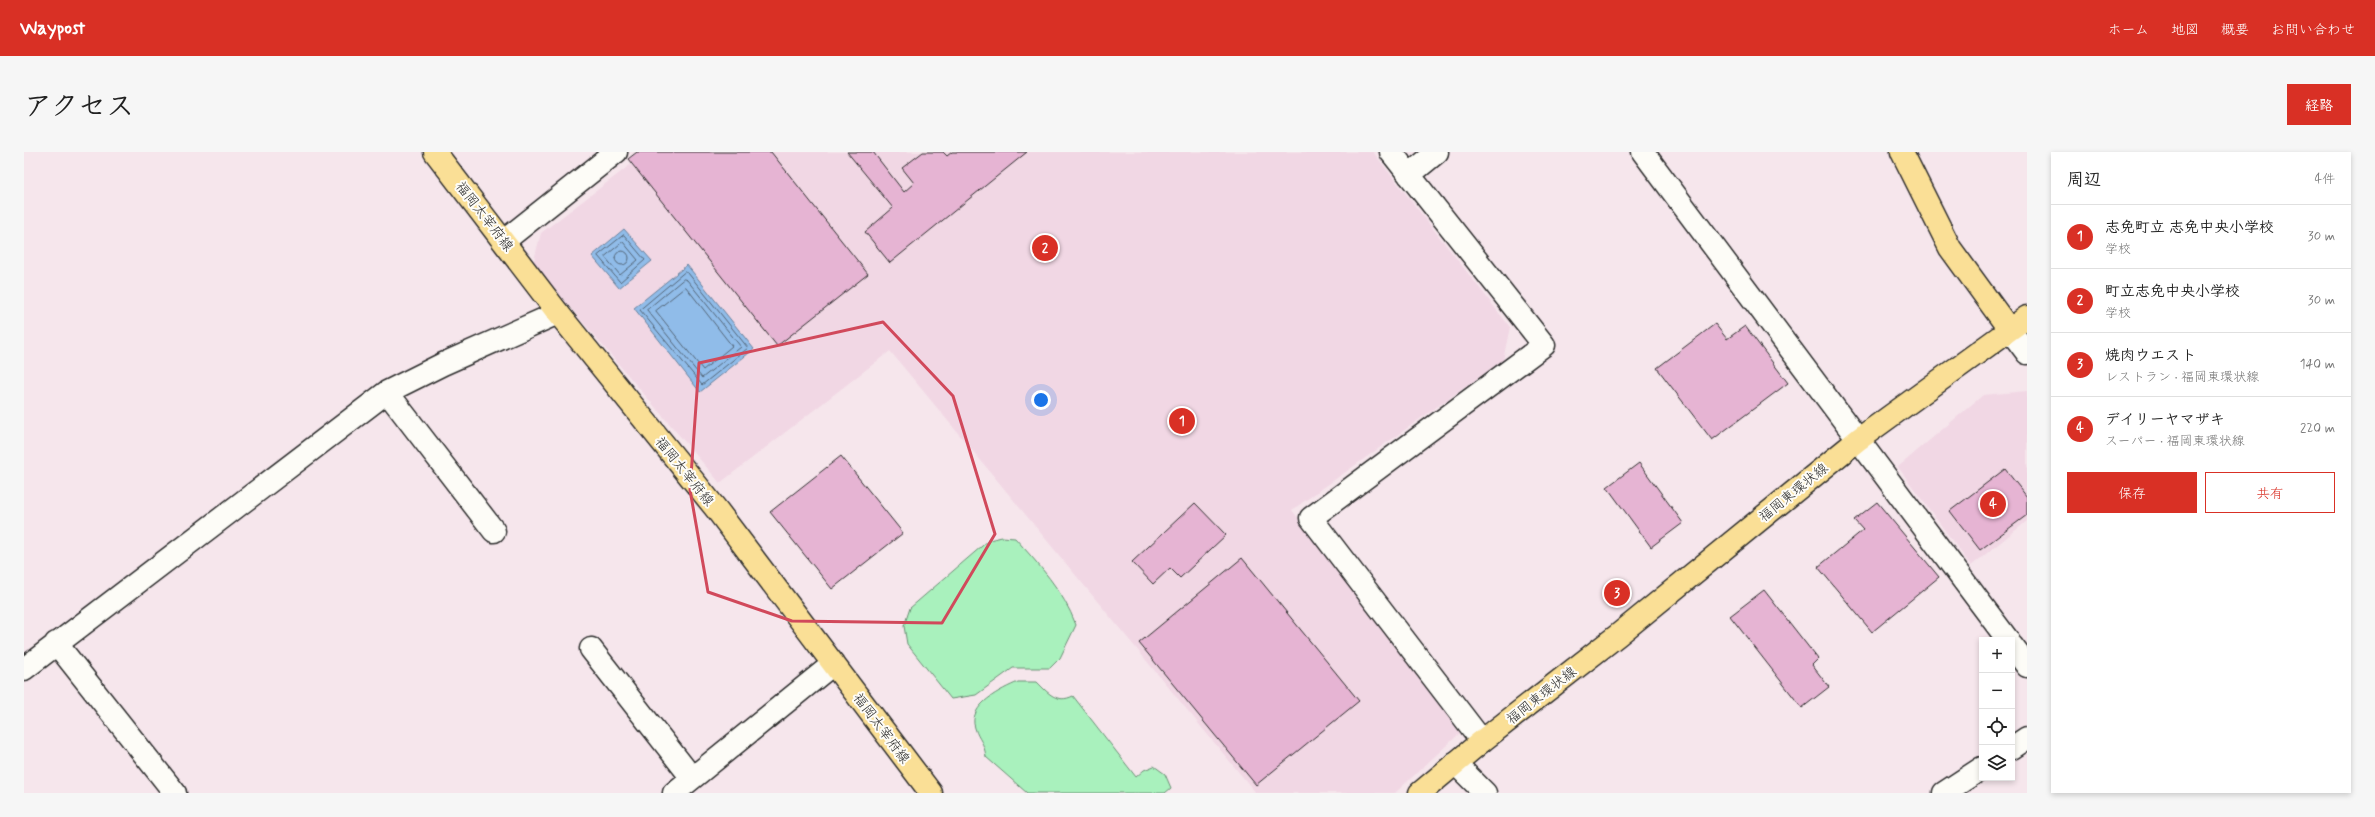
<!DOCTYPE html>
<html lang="ja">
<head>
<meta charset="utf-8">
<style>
  body { margin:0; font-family:Mynerve,"Klee One",sans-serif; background:#f6f6f6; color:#222 }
  .controls { position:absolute; right:12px; bottom:12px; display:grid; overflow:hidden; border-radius:0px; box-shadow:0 2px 6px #0003 }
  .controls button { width:36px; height:36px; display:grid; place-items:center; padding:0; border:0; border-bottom:1px solid #e0e0e0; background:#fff; color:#222; font:20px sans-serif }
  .you { position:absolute; left:1017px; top:248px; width:14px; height:14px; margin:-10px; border:3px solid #fff; border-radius:50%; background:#1a73e8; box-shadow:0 0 0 6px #1a73e833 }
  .badge { display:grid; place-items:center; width:26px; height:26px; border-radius:50%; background:#d93025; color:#fff; font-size:13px; font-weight:700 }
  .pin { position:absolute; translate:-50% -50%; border:2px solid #fff; box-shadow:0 1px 4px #0006 }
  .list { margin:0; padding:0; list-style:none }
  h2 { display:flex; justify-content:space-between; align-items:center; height:52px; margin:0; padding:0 16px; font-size:17px }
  h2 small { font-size:13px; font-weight:400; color:#767676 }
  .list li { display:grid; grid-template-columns:26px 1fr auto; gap:12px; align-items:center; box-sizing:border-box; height:64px; padding:0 16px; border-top:1px solid #e0e0e0 }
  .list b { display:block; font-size:15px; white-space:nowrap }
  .list p { margin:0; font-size:13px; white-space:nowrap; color:#767676 }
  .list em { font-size:13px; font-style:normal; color:#767676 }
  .actions { display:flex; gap:8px; padding:12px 16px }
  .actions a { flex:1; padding:9px 0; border:1px solid #d93025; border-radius:0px; text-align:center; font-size:14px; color:#d93025 }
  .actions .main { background:#d93025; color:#fff }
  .icon { flex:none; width:22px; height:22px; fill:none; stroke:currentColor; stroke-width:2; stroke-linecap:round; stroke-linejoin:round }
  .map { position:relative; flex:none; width:2003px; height:641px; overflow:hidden; border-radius:0px }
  header { display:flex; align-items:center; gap:24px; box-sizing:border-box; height:56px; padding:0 20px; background:#d93025; color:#fff }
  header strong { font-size:19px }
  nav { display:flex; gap:22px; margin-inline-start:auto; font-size:14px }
  .intro { display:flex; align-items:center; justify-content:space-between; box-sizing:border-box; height:96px; padding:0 24px }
  h1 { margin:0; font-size:28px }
  .button { padding:10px 18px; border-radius:0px; background:#d93025; color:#fff; font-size:14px; font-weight:700 }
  main { display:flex; gap:24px; padding:0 24px }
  aside { flex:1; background:#fff; border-radius:0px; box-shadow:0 2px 6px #0003 }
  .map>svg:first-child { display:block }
  .built { fill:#f1d7e4 }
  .green { fill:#a9f1bd; stroke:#6a8e74 }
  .water { fill:#90bce9; stroke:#68829d }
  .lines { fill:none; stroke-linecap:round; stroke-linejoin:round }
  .shore { stroke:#536577; stroke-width:1 }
  .building { fill:#e6b4d3; stroke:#2b2b2b }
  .minor-casing { stroke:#2b2b2b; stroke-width:25 }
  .major-casing { stroke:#2b2b2b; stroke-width:25 }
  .minor { stroke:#fdfcf7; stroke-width:22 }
  .major { stroke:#fadf96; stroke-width:22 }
  .marked { fill:none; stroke:#d1495b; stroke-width:3; stroke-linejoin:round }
  .labels { text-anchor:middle; stroke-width:4; stroke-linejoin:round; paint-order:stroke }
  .street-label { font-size:14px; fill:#2b2b2b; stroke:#fdfcf7 }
</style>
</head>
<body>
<header>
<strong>Waypost</strong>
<nav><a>ホーム</a><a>地図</a><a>概要</a><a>お問い合わせ</a></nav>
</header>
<div class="intro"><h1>アクセス</h1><a class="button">経路</a></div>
<main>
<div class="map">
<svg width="2003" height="641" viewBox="0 0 2003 641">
  <rect width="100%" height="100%" fill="#f6e6ec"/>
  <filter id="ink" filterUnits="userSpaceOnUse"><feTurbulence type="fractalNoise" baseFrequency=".025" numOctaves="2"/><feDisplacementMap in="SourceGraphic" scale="8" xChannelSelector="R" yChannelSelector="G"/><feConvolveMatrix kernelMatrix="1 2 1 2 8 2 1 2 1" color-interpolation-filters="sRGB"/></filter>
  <g filter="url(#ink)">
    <path class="built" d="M623,0H1349L1486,175L1479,208L1268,358L1436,581L1371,641H1232L866,199L696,331L509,112L517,81Z
      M2003,239V369L1947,414L1874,315L1959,243Z"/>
    <path class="green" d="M978,385L991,386C1015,413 1039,438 1052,473L1036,506L1026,516H989L952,543L927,547L883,492L880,474L886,456L965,388Z
      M994,530H1013C1024,541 1033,552 1049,544L1112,625L1120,618L1130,614L1141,622L1147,636L1141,641H1003L962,605C960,589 955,589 951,576C943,553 978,537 994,530Z"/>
    <path class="water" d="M600,77L628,109L595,136L568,104Z
      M663,113L730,197L676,240L610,156Z"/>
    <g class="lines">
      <path class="shore" d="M600,83L621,108L596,130L574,104Z
        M599,90L614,108L596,123L581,105Z
        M591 106a7 7 0 1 1 14 0a7 7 0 1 1-14 0Z
        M661,120L664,121L724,196L678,233L616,158Z
        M660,127L663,128L717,195L678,226L623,158Z
        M662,135L708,194L679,218L632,159Z"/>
    </g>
    <path class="building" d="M613,0H747L844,122L753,194L604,7Z
      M823,0H849L880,40L890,31L878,16L899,0H919L923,4L928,0H1003L866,111L841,80L869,56Z
      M1691,172L1703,187L1721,174L1764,231L1688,288L1633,216Z
      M817,304L879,381L808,437L746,360Z
      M1615,311L1659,371L1627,395L1583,335Z
      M1981,317L2003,345V363L1956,398L1926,359Z
      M1853,350L1915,425L1848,480L1794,415L1839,378L1830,368Z
      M1171,351L1202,383L1156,426L1146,416L1129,432L1108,410Z
      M1218,406L1335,549L1232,633L1115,491Z
      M1740,438L1794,507L1788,513L1805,535L1778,556L1706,464Z"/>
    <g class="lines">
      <g class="minor-casing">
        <path id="minor" d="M1367,0L1520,193L1287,366L1458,589
          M1619,0L1984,488
          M1385,23L1413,0
          M480,89L592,0
          M1985,177L2003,201
          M363,240L470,379
          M32,491L151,641
          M1988,494L2003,514
          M567,497L668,626
          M0,517L363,240L419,212L534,161
          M1988,596L2003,586
          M1431,611L1461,641
          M650,641L809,512
          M1920,641L1958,616"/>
      </g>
      <g class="major-casing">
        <path id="major" d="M411,0L534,161L693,358L907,641
          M1878,0L1926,96L1985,177
          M1396,641L1458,589L1594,483L1835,287L2003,165"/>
      </g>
      <use href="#minor" class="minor"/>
      <use href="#major" class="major"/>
    </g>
  </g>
  <path class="marked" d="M859,170L929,244L971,382L918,471L768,469L684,440L666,338L675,211Z"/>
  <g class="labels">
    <g class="street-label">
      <text transform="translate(461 64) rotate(52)" y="5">福岡太宰府線</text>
      <text transform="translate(661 319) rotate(51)" y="5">福岡太宰府線</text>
      <text transform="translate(1769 340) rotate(-39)" y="5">福岡東環状線</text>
      <text transform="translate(1517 543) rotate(-38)" y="5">福岡東環状線</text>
      <text transform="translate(858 576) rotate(53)" y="5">福岡太宰府線</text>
    </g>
  </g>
</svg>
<div class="controls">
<button>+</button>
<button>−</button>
<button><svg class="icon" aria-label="locate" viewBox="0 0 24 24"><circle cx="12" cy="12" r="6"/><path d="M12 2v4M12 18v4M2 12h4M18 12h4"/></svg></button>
<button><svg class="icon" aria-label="layers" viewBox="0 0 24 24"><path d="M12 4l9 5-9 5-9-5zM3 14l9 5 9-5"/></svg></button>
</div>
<div class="you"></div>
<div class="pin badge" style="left:1158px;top:269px">1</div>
<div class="pin badge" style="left:1021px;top:96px">2</div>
<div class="pin badge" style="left:1593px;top:441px">3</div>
<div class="pin badge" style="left:1969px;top:352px">4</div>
</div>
<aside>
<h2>周辺<small>4件</small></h2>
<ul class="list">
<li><span class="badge">1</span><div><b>志免町立 志免中央小学校</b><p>学校</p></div><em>30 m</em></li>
<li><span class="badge">2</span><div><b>町立志免中央小学校</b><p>学校</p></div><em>30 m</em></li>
<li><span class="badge">3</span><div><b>焼肉ウエスト</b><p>レストラン · 福岡東環状線</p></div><em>140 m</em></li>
<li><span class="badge">4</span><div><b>デイリーヤマザキ</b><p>スーパー · 福岡東環状線</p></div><em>220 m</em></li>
</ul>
<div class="actions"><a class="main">保存</a><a>共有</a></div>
</aside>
</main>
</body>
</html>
